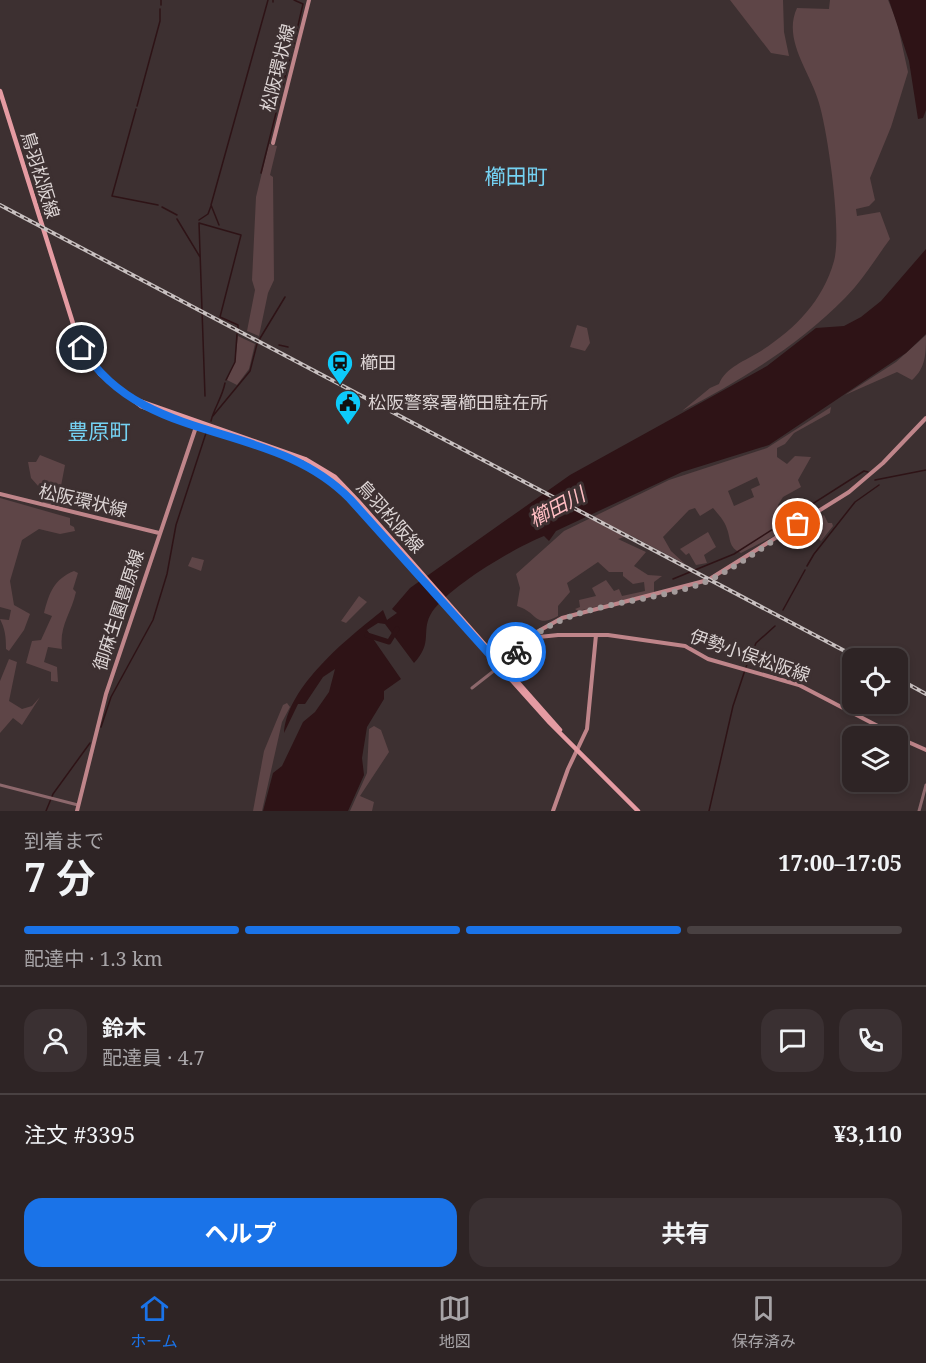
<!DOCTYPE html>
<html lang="ja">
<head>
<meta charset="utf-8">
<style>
	body { margin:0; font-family:"Noto Serif","Noto Sans JP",serif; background:#3a3032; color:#f1f3f6; height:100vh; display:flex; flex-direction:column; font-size:22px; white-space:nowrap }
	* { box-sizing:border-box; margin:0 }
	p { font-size:20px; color:#a7a4a7 }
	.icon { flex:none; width:33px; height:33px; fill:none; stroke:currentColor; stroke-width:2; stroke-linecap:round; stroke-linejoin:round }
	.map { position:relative; height:811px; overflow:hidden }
	.sheet { display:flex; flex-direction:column; background:#2e2425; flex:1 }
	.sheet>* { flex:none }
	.tools { position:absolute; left:842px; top:648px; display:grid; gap:12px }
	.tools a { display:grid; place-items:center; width:66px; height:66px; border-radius:12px; background:#2e2425; box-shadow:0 3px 9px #0003,0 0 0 2px #494142; font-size:30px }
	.pin { position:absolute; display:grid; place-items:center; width:51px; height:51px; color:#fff; margin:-26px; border:3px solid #fff; border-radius:50%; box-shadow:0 2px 6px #0007 }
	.courier { position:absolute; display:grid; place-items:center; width:60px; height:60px; margin:-30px; border:4px solid #1a73e8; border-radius:50%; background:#fff; color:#222; box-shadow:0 2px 8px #0007 }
	.overview em { font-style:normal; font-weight:700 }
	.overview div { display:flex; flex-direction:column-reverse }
	.overview { display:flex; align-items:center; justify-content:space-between; height:102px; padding:0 24px }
	h1 { font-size:39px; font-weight:700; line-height:45px }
	.bar { display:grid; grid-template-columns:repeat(4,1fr); gap:9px 6px; align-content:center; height:72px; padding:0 24px }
	.bar i { height:8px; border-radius:4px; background:#494142 }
	.bar .current { background:#1a73e8 }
	.bar p { grid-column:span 4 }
	.line { display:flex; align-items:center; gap:15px; padding:0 24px; border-top:2px solid #494142 }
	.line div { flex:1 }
	.round { display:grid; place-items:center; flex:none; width:63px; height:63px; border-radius:18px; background:#3a3032 }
	.action { display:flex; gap:12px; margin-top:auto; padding:12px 24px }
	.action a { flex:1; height:69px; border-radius:18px; background:#1a73e8; color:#fff; font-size:24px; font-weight:700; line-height:69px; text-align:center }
	.action a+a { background:#3a3032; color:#f1f3f6 }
	.tabs { display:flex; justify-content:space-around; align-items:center; height:84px; border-top:2px solid #494142; background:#2e2425; font-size:16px; color:#a7a4a7 }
	.tabs a { display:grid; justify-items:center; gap:3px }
	.tabs .current { color:#1a73e8 }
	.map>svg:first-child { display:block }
	.green { fill:#5e4547; fill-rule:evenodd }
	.water { fill:#2e1316 }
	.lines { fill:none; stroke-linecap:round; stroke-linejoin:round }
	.stream { stroke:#2e1316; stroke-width:1.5 }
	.river { stroke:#2e1316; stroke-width:5 }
	.tertiary { stroke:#8d686c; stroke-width:3 }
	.secondary { stroke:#bf858a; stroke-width:4 }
	.primary { stroke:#e59ba2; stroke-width:4.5 }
	.rail-casing { stroke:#c8c0c0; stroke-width:4 }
	.rail { stroke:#3d3031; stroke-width:1.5; stroke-dasharray:4.5; stroke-linecap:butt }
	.done { stroke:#a49b9b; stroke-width:6; stroke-dasharray:0 10.8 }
	.route { stroke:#1a73e8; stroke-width:8 }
	.labels { text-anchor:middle; stroke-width:6; stroke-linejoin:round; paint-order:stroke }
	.street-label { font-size:18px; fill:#dcd4d4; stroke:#3d3031 }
	.poi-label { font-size:18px; fill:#dcd4d4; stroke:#3d3031; text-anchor:start }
	.water-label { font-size:20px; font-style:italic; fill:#ffbec3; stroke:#3d3031 }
	.quarter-label { font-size:21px; fill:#75d2f3; stroke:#3d3031 }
</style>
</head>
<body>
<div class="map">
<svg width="926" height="811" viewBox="0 0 926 811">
	<rect width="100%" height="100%" fill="#3d3031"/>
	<path class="green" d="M 730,0 L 783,0 L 784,32 L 789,56 L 771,53 Z
		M 830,0 L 888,0 L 897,22 L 908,72 L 891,127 L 870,178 L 875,200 L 869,206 L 856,209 L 857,216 L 880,212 L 890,239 C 876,258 862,281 845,298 C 799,345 740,381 682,411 L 710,388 L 719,384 C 726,367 745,361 761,351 C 795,329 823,301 834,261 C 842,232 828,133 819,103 C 811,73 782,40 797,8 L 829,9 Z
		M 269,144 L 277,146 L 270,175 L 273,177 L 274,280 L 268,293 L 259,336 L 247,331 L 255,290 L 252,280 L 256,197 Z
		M 577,325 L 587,328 L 590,343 L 585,351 L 570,347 Z
		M 926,335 C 926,353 926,368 912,380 L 897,372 L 845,395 L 896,362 Z
		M 238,336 L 255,344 L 249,369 L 237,385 L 227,380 L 235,361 Z
		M 831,407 L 830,413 L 794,433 L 785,444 L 777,448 L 777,457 L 787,464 L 795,456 L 811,457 L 798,480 L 801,487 L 783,497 L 778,505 L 789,521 L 776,535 L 741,553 C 728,547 731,539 727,529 C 725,521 718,514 713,508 L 700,516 L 695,508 L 689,510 L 663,537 L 671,551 L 685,564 L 630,535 L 618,539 L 646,552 L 634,566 L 648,575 L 662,576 L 654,582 L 654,593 L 578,611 L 575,609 L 580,607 L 579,600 L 596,596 L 592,588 L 606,580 L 614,591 L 619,589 L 622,596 L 645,591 L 644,582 L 633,584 L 623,576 L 623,572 L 609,572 L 598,562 L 567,583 L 570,592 L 558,606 L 558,616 C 534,629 538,612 517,606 L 520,588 L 516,574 L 564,531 L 669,480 L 767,448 ZM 757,477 L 760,485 L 751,489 L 754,497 L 734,506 L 728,491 Z
		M 40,455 L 65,465 L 61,486 L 69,496 L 72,506 L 65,507 L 39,502 L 39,497 L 47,496 L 31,478 L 28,462 L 36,462 Z
		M 0,498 L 70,518 L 70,525 L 74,527 L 75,531 L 60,534 L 39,529 L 22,540 L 10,581 L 14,605 L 30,614 L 24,630 L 9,651 L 6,649 C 6,636 5,629 0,619 L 9,620 L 11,610 L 0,607 Z
		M 824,515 L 828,523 L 832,523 L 833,526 L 821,541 L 813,534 L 810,523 Z
		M 708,532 L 716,547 L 704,555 L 707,563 L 696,565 L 689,553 L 686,555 L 680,549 Z
		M 192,557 L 204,560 L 201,571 L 188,566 Z
		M 74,571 L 78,573 L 73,589 L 76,592 C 71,614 59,626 62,649 L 48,647 L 44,662 L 57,667 L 58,682 L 51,681 L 51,672 L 26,663 L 32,641 L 41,640 L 52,616 L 44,613 C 49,593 54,579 74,571 Z
		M 359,596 L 367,602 L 346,623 L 341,621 Z
		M 9,659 L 17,662 L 9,701 L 22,709 L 32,706 L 40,697 L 22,725 L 13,718 L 0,733 L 0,681 Z
		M 287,703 L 290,707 L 282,722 L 262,811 L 253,811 L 264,751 L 283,705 Z
		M 374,726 L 381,730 L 389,752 L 360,796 L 374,802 L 372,811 L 350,811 L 367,773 L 369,729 Z"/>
	<path class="water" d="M 889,0 L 926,0 L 926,110 L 923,118 L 918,119 L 909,61 Z
		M 926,249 L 926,334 L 906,353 L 769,445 L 682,472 L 556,531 L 549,541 L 544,536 C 514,548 450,586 432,612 C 420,631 434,642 414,663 L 385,624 L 378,623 L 367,630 L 401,679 L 384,691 L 384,699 L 367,727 L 362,758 L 364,775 L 348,811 L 263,811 L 273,773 L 282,766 L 303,722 L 315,712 L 329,692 L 335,669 L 323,677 L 305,704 L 298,704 L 284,733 C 287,686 348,638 383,610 L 387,620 L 397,613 L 392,609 L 410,588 L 570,475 L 767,366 L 816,328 L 844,326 L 861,317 L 881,301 Z"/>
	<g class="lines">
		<path class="stream" d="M 161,0 L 161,5
			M 273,2 L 273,0
			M 293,47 L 303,4 L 294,0
			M 137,106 L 160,21 L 160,9
			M 136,109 L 112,196 L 158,205
			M 261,173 L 291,53
			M 162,207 L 177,215
			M 177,219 L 200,257
			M 199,220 L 208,214 L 211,206
			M 219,225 L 211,205 L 268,0
			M 259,340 L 285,297
			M 279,345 L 288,347
			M 226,380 L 235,362 L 237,334
			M 205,396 L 199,223 L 241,235 L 220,317 L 238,325 L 238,329
			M 212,417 L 250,371 L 257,344
			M 211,421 C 214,408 222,398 225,383
			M 875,480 L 926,470
			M 807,566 L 814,554 L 855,502 L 879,485
			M 673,579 L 734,554 L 864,471 L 868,472
			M 783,610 L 805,570
			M 746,667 L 756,643 L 775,626
			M 101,727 L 111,697 L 153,620 L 167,574 L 176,525 L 206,433
			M 46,811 L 53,794 L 90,743
			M 709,811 L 733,706 L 745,670"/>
		<path class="river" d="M 367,635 L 389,642 L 397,629"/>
		<path class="tertiary" d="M 472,688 L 500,666
			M 0,785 L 78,805
			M 919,811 L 926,785"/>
		<path class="secondary" d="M 273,143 L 309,0
			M 0,494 L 159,533
			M 522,648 L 539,637 L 558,635 L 608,635 L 685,646 L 708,659 L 799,685 L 897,736
			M 504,663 L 535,633 L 562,618 L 708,580 L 849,492 L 883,463 L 926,418
			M 897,737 L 926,750
			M 77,811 L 106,694 L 197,424
			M 553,811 L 568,769 L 587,729 L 596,635"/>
		<path class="primary" d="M 0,91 L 76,333 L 100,374 L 141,406 L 294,459 L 331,479 L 550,723 L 638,811
			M 134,399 L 305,459 L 335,477 L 358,501 L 560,730"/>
		<g class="rail-casing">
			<path id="rail" d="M 0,205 L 858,658
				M 897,678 L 926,694"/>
		</g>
		<use href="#rail" class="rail"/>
	</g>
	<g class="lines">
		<path class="done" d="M 516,652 C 565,599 640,607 703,583 C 730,572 772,541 798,524"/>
		<path class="route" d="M 82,348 C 143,447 272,419 350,499 L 500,666 L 516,652"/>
	</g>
	<defs>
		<g id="station-pin" transform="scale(1.35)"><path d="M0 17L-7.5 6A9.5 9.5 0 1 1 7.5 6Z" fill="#0dcafa" stroke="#3d3031"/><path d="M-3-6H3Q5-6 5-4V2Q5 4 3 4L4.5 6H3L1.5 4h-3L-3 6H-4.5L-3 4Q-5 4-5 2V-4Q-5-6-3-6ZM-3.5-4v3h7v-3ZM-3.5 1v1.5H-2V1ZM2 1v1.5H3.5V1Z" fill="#111"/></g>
		<g id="civic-pin" transform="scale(1.35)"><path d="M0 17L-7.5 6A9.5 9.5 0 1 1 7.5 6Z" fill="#0dcafa" stroke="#3d3031"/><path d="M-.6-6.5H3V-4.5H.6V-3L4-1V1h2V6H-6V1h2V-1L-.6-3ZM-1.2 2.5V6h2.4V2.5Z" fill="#111"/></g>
	</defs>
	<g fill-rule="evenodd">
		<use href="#station-pin" x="340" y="363"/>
		<use href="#civic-pin" x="348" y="403"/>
	</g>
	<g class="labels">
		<g class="street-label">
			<text transform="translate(278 68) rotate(-76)" y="6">松阪環状線</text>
			<text transform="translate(40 175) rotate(73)" y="6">鳥羽松阪線</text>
			<text transform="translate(83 501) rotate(13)" y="6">松阪環状線</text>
			<text transform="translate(390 517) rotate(48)" y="6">鳥羽松阪線</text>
			<text transform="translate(119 610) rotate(-72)" y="6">御麻生園豊原線</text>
			<text transform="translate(750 656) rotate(19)" y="6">伊勢小俣松阪線</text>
		</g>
		<g class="poi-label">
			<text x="360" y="369">櫛田</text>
			<text x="368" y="409">松阪警察署櫛田駐在所</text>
		</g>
		<g class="water-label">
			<text transform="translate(557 507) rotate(-28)" y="7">櫛田川</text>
		</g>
		<g class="quarter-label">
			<text x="516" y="184">櫛田町</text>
			<text x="99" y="439">豊原町</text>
		</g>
	</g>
</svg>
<div class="tools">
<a><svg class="icon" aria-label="locate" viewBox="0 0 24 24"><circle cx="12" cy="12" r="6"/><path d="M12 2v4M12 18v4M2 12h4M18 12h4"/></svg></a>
<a><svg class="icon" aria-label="layers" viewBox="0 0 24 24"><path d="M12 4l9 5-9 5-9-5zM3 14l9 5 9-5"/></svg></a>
</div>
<div class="pin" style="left:798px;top:524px;background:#ea580c"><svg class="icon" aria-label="bag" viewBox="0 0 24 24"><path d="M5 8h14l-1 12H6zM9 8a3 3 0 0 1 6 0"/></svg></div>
<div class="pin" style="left:82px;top:348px;background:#1f2937"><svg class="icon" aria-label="home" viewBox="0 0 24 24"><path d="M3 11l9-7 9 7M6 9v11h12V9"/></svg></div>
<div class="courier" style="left:516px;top:652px"><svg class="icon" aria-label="bike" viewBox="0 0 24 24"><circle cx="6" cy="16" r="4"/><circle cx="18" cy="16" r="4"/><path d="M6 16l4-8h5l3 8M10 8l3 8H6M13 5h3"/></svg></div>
</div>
<section class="sheet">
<div class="overview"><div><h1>7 分</h1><p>到着まで</p></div><em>17:00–17:05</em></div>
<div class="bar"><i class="current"></i><i class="current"></i><i class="current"></i><i></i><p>配達中 · 1.3 km</p></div>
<div class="line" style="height:108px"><a class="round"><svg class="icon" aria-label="person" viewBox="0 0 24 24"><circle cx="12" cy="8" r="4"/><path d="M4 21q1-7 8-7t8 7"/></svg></a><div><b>鈴木</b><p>配達員 · 4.7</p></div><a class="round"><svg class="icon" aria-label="chat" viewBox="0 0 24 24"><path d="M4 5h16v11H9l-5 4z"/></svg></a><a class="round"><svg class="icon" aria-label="phone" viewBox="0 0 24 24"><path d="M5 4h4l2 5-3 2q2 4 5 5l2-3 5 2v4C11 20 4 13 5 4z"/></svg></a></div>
<div class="line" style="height:78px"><div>注文 #3395</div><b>¥3,110</b></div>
<div class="action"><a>ヘルプ</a><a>共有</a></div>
</section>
<nav class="tabs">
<a class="current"><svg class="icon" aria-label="home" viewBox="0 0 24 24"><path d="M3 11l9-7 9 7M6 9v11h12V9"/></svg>ホーム</a>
<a><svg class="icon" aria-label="map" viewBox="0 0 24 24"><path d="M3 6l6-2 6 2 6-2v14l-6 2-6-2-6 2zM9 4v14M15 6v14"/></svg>地図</a>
<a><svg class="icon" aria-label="saved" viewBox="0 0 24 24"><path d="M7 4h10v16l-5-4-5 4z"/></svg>保存済み</a>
</nav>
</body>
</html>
